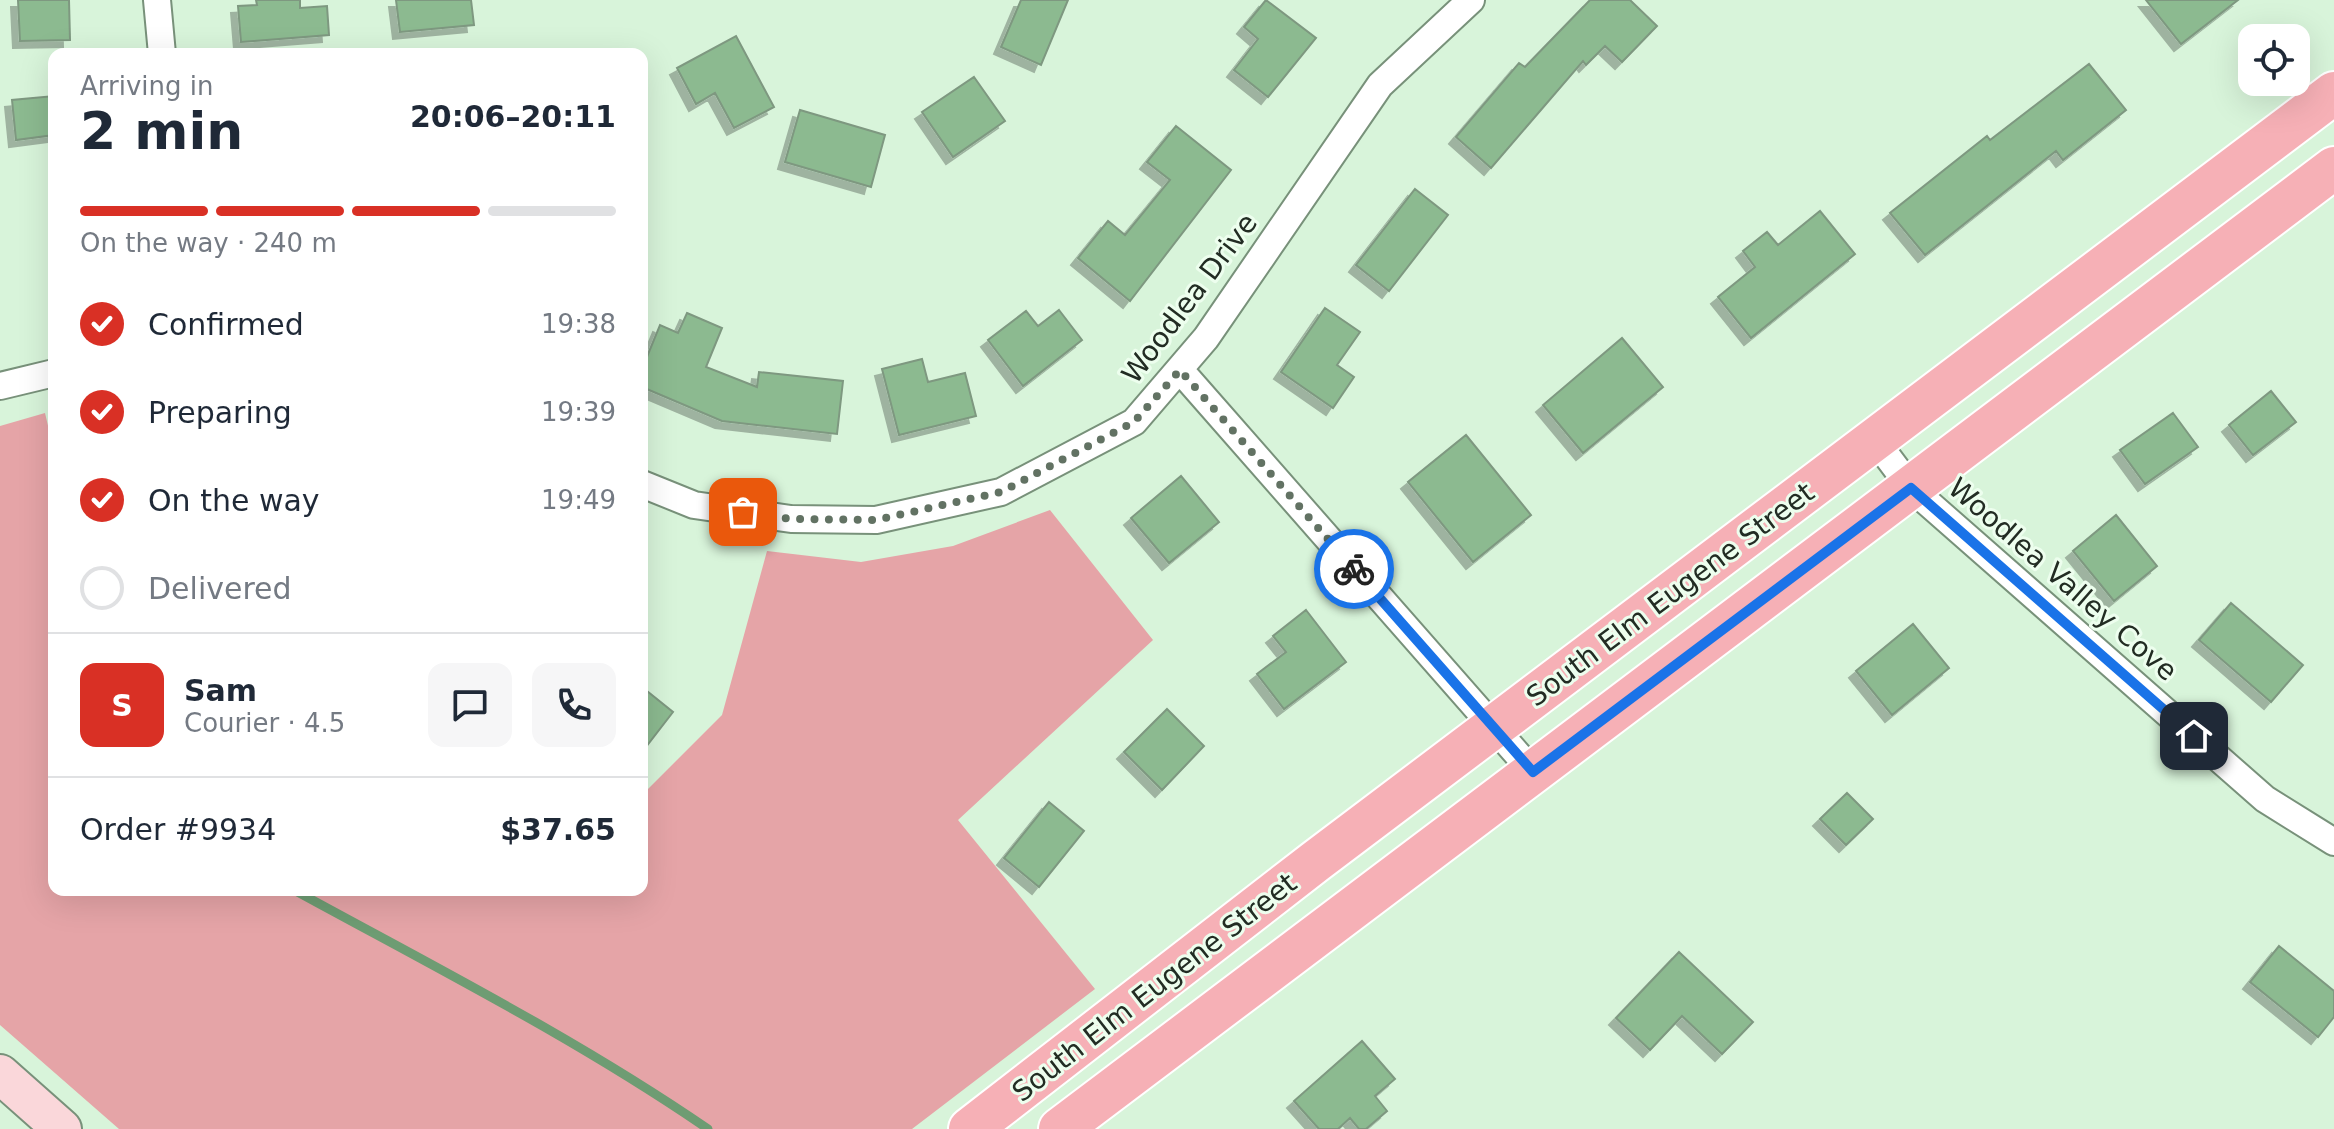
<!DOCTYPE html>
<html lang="en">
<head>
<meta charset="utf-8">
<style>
	body { margin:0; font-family:"DejaVu Sans",sans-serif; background:#f6f6f7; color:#1f2937; height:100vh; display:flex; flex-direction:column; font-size:30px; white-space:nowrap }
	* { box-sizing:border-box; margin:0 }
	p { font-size:26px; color:#747a83 }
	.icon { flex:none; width:44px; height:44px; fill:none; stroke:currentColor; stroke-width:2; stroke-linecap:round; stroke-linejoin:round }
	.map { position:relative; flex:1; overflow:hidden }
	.details { position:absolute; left:48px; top:48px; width:600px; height:848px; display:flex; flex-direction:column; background:#fff; border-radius:16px; box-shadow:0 8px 32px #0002 }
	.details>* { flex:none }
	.controls { position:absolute; left:2238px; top:24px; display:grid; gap:16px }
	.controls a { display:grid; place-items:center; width:72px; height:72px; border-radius:16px; background:#fff; box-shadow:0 8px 32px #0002; font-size:40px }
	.pin { position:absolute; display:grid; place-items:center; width:68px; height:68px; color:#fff; margin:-34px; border-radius:16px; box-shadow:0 4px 12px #0006 }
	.courier { position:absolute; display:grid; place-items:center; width:80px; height:80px; margin:-40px; border:6px solid #1a73e8; border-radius:50%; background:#fff; color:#222; box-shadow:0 2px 10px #0007 }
	.overview em { font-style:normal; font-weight:800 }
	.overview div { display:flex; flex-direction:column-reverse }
	.overview { display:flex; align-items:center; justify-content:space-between; height:136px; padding:0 32px }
	h1 { font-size:52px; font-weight:800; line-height:60px }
	.bar { display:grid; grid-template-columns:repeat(4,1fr); gap:12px 8px; align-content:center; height:96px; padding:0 32px }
	.bar i { height:10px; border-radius:6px; background:#e0e1e3 }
	.bar .active { background:#d93025 }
	.bar p { grid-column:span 4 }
	.line { display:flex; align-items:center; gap:20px; padding:0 32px; border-top:2px solid #e0e1e3 }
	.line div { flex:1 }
	.round { display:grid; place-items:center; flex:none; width:84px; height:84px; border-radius:16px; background:#f6f6f7 }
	ol { padding:0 32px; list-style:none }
	li { display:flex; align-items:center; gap:24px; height:88px }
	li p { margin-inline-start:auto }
	li .icon { padding:8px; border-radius:50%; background:#d93025; color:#fff; stroke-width:4 }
	li:last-child { color:#747a83 }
	li i { width:44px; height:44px; border:4px solid #e0e1e3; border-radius:50% }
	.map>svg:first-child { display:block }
	.forest { fill:#e5a4a7 }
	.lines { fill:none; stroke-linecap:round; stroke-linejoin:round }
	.stream { stroke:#6e9c73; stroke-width:9 }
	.building { fill:#8cba90; stroke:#7e9880; stroke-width:2; filter:url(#shadow) }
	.minor-casing { stroke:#78917a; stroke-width:30 }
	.secondary-casing { stroke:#78917a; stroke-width:42 }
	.primary-casing { stroke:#fff; stroke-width:46 }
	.minor { stroke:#fff; stroke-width:26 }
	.secondary { stroke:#fad7da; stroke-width:38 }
	.primary { stroke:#f6b0b6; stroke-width:42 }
	.done { stroke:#627263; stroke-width:8; stroke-dasharray:0 14.4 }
	.route { stroke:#1a73e8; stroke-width:10 }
	.labels { text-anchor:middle; stroke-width:6; stroke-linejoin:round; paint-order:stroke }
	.street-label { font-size:28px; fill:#222c23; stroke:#edfeee }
</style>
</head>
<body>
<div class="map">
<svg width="2334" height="1129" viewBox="0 0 2334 1129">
	<defs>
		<filter id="shadow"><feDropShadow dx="-7" dy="7" stdDeviation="0" flood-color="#0004"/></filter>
	</defs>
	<rect width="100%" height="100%" fill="#d8f4da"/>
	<path class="forest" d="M 45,413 L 54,451 L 54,890 L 642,890 L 642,795 L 722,715 L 767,551 L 861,562 L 953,546 L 1050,510 L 1153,640 L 958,820 L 1095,989 L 912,1129 L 119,1129 L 0,1025 L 0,426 Z"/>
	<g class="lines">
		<path class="stream" d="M 294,890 C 433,966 577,1039 708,1129"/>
	</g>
	<path class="building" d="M 18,0 L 69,0 L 70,40 L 20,41 Z
		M 256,0 L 300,0 L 300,8 L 327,6 L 329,35 L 241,42 L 238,6 L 257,5 Z
		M 396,0 L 471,0 L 474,25 L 400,32 Z
		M 1021,0 L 1068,0 L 1041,65 L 1001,47 Z
		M 1266,0 L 1316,38 L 1268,97 L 1234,70 L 1258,39 L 1244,27 Z
		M 1590,0 L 1630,0 L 1657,26 L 1622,62 L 1605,46 L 1586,65 L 1583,61 L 1491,168 L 1456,137 L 1519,63 L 1525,67 Z
		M 2146,0 L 2238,0 L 2181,44 Z
		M 736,36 L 774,107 L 734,128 L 715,93 L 696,104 L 677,68 Z
		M 2089,64 L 2126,110 L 2063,160 L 2056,151 L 1925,255 L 1890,213 L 1987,136 L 1990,140 Z
		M 974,77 L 1005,121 L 953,157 L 922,112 Z
		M 54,96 L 54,135 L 16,140 L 12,100 Z
		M 800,110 L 885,135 L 871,187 L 785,162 Z
		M 1176,126 L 1231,170 L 1130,301 L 1078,258 L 1108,221 L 1125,235 L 1170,180 L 1147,162 Z
		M 1415,189 L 1448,215 L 1389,291 L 1356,265 Z
		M 1820,211 L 1855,254 L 1751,338 L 1718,297 L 1755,267 L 1743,251 L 1767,232 L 1778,245 Z
		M 1325,308 L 1360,332 L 1337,365 L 1354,377 L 1333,408 L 1281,372 Z
		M 1059,310 L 1082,340 L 1023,386 L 988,340 L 1026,311 L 1038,326 Z
		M 687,313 L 722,328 L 706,367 L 757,387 L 759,372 L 843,381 L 837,434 L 722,421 L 642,387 L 642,369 L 660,325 L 678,333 Z
		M 1622,338 L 1663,387 L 1583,453 L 1543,405 Z
		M 922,359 L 928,382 L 965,373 L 976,416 L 899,435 L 882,369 Z
		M 2271,391 L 2296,422 L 2253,455 L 2229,425 Z
		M 2173,413 L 2198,447 L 2145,484 L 2120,450 Z
		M 1466,435 L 1531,515 L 1473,562 L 1408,482 Z
		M 1181,476 L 1219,522 L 1169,563 L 1131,518 Z
		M 2116,515 L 2157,566 L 2114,601 L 2073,551 Z
		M 2231,603 L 2303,665 L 2271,702 L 2199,640 Z
		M 1306,610 L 1346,662 L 1284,709 L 1257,674 L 1286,652 L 1273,636 Z
		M 1913,624 L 1949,668 L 1892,715 L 1856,671 Z
		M 642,687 L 673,712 L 642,752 Z
		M 1167,709 L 1204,746 L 1162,790 L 1124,752 Z
		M 1847,793 L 1873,819 L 1846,845 L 1820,819 Z
		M 1049,802 L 1084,831 L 1039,887 L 1004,858 Z
		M 2279,946 L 2334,991 L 2334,1017 L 2318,1037 L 2250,982 Z
		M 1679,952 L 1753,1022 L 1722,1054 L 1682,1016 L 1650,1050 L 1616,1018 Z
		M 1362,1041 L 1395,1079 L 1375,1096 L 1387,1111 L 1366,1129 L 1359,1129 L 1350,1118 L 1338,1129 L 1319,1129 L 1294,1101 Z"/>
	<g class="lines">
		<g class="minor-casing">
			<path id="minor" d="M 157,0 L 162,54
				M 1180,370 L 1533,772
				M 0,386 L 54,373
				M 1875,440 L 1911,488 L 2265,799 L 2334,842
				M 642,484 L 694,505 L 791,519 L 876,520 L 1001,492 L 1134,422 L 1206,338 L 1380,85 L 1471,0"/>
		</g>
		<g class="secondary-casing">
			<path id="secondary" d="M 0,1074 L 62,1129"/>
		</g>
		<g class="primary-casing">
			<path id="primary" d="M 970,1129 L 1316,861 L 2334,93
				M 1060,1129 L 2334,168"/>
		</g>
		<use href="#minor" class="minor"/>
		<use href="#secondary" class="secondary"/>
		<use href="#primary" class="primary"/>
	</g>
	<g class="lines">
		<path class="done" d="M 743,512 L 791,519 L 876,520 L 1001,492 L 1134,422 L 1180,370 L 1354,569"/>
		<path class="route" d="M 1354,569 L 1533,772 L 1911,488 L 2194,736"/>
	</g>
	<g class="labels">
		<g class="street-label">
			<text transform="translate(1189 298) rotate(-53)" y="10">Woodlea Drive</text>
			<text transform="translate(2063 579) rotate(41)" y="10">Woodlea Valley Cove</text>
			<text transform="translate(1670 594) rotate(-37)" y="10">South Elm Eugene Street</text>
			<text transform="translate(1154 987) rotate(-38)" y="10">South Elm Eugene Street</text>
		</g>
	</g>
</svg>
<div class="controls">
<a><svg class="icon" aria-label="locate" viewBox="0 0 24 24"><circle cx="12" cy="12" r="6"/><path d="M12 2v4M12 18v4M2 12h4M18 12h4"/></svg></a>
</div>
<div class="pin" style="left:743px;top:512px;background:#ea580c"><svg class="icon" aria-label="bag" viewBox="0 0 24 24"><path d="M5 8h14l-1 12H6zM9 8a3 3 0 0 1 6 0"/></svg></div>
<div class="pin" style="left:2194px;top:736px;background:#1f2937"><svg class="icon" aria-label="home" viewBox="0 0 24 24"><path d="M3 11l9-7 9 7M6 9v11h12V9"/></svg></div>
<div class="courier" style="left:1354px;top:569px"><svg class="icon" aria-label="bike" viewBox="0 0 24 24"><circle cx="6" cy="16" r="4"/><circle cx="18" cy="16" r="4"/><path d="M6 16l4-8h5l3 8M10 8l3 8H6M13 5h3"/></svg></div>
<section class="details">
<div class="overview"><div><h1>2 min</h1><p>Arriving in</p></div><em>20:06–20:11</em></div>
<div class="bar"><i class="active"></i><i class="active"></i><i class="active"></i><i></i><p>On the way · 240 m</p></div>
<ol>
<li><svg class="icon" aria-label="check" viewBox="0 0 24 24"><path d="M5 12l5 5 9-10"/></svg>Confirmed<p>19:38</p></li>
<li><svg class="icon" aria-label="check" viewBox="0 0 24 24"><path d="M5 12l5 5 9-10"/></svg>Preparing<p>19:39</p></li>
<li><svg class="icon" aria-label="check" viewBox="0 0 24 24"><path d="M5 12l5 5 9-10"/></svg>On the way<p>19:49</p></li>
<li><i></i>Delivered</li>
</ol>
<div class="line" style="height:144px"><b class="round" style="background:#d93025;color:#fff">S</b><div><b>Sam</b><p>Courier · 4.5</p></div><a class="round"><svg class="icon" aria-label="chat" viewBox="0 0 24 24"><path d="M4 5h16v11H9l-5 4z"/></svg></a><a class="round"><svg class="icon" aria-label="phone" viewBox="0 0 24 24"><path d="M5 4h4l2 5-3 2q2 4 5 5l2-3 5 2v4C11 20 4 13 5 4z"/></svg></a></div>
<div class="line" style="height:104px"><div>Order #9934</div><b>$37.65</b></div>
</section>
</div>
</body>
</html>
